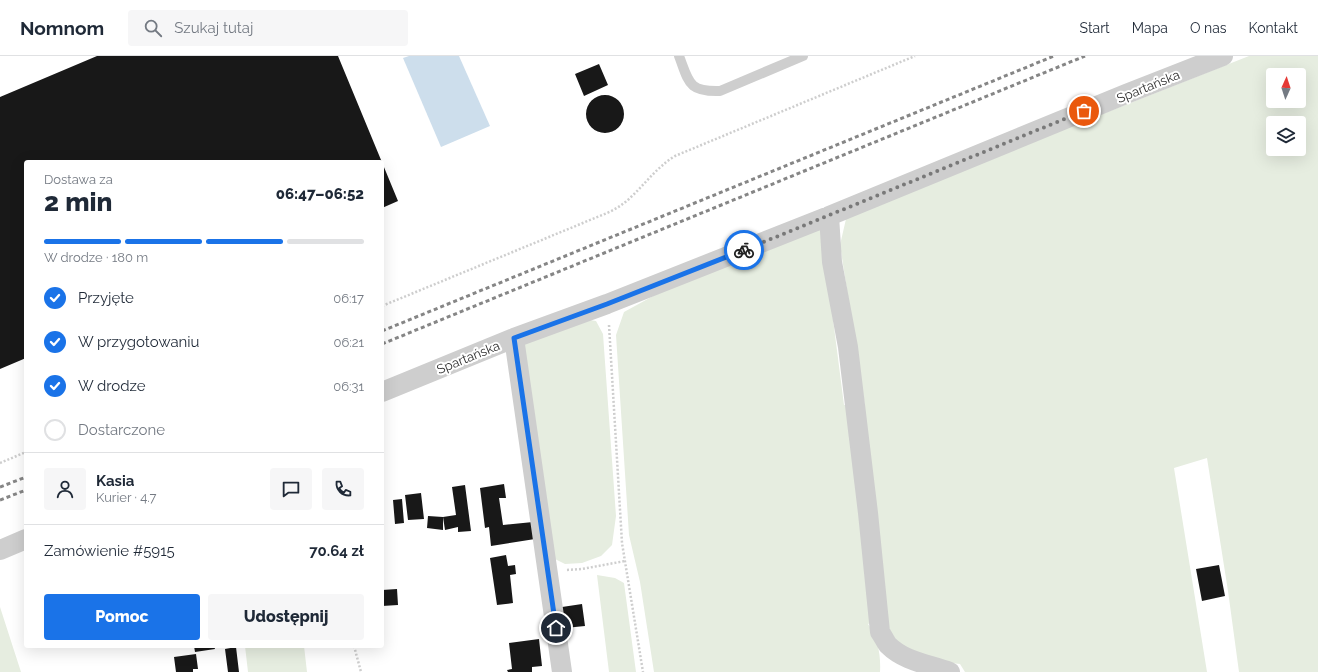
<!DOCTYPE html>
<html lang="pl">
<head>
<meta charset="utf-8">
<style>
	body { margin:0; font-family:Raleway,sans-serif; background:#f6f6f7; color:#1f2937; height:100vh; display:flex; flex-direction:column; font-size:15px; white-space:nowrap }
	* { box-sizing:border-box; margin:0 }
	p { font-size:13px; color:#747a83 }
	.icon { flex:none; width:22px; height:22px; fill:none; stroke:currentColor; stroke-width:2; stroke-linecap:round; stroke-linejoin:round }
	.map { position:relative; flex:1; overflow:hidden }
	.sheet { position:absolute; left:24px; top:104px; width:360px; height:488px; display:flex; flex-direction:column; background:#fff; border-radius:4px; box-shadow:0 4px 16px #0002 }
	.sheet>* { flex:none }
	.needle { width:26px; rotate:3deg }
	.controls { position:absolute; left:1266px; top:12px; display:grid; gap:8px }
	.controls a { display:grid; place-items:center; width:40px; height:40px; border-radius:4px; background:#fff; box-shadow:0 4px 16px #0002; font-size:20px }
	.pin { position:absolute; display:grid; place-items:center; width:34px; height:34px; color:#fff; margin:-17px; border:2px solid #fff; border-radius:50%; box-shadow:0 1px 4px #0007 }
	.courier { position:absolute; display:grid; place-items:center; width:40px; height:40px; margin:-20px; border:3px solid #1a73e8; border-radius:50%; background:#fff; color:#222; box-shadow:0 1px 5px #0007 }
	.summary em { font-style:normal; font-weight:800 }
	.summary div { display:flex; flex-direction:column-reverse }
	.summary { display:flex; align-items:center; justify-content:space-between; height:68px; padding:0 20px }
	h1 { font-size:26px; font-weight:800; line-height:30px }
	.bar { display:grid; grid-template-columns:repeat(4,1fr); gap:6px 4px; align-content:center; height:48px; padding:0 20px }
	.bar i { height:5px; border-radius:3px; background:#e0e1e3 }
	.bar .current { background:#1a73e8 }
	.bar p { grid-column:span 4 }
	.line { display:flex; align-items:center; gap:10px; padding:0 20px; border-top:1px solid #e0e1e3 }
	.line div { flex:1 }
	.round { display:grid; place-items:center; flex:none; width:42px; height:42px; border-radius:4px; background:#f6f6f7 }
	ol { padding:0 20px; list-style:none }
	li { display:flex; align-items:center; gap:12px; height:44px }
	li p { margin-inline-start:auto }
	li .icon { padding:4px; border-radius:50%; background:#1a73e8; color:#fff; stroke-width:4 }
	li:last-child { color:#747a83 }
	li i { width:22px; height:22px; border:2px solid #e0e1e3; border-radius:50% }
	.action { display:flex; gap:8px; margin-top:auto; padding:8px 20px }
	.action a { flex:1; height:46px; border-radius:4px; background:#1a73e8; color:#fff; font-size:16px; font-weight:800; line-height:46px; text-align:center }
	.action a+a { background:#f6f6f7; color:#1f2937 }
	header { display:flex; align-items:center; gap:24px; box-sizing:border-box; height:56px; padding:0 20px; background:#fff; border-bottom:1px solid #e0e1e3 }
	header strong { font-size:19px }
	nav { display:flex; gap:22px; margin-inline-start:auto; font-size:14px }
	.search { width:280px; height:36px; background:#f6f6f7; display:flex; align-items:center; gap:10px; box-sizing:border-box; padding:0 14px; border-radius:4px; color:#747a83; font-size:15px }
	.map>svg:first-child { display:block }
	.green { fill:#e6ede0; fill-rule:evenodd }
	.water { fill:#cddeec }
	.building { fill:#181818 }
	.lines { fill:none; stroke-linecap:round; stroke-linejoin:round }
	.path { stroke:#cecece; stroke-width:2.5; stroke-dasharray:2 2; stroke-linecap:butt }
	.service { stroke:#cecece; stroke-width:10 }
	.minor { stroke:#cecece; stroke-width:20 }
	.rail { stroke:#868686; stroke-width:3; stroke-dasharray:4 3; stroke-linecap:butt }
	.done { stroke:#797979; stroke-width:4; stroke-dasharray:0 7.2 }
	.route { stroke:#1a73e8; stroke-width:5 }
	.labels { text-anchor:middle; stroke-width:4; stroke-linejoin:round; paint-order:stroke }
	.street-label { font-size:13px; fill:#313131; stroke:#fff }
</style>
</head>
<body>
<header>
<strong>Nomnom</strong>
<div class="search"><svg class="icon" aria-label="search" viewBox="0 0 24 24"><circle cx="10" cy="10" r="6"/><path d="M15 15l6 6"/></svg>Szukaj tutaj</div>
<nav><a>Start</a><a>Mapa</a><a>O nas</a><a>Kontakt</a></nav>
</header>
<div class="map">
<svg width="1318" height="616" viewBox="0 0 1318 616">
	<rect width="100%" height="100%" fill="#fff"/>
	<path class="green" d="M 1249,0 L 1318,0 L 1318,616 L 1239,616 L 1228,535 L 1207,402 L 1174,412 L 1207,616 L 965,616 L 960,608 L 933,605 L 905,596 L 892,578 L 884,561 L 868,568 C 878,581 881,600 880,616 L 654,616 L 640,526 L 629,479 L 616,279 L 624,256 L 655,239 L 821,170 L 844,349 L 865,350 L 840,189 L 846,163 L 863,153 ZM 1273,19 L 1299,19 L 1299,45 L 1273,45 ZM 1273,67 L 1299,67 L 1299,93 L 1273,93 Z
		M 583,263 L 596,265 L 603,278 L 616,460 L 612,489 L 601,500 L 582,507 L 565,508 L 551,501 L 524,286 Z
		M 597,519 L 615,522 L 624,527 L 636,616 L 609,616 Z
		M 0,551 L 21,616 L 0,616 Z
		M 245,590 L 304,590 L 307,616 L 248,616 Z"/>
	<path class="water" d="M 409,0 L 459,0 L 490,70 L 441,91 L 403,2 Z"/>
	<path class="building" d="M 97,0 L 338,0 L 398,145 L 382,152 L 382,106 L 26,106 L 26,302 L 0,313 L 0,41 Z
		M 599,8 L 608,29 L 584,40 L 575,18 Z
		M586 58a19 19 0 1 1 38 0a19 19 0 1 1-38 0Z
		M 504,428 L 506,442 L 499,442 L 503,469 L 533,466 L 535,483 L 491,490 L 489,471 L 485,472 L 480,432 Z
		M 465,429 L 471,475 L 458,476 L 458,471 L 445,474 L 443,461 L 443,474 L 427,472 L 428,460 L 443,461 L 456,459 L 452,431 Z
		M 421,437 L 424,463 L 408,464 L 405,439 Z
		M 402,443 L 404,467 L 395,468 L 393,444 Z
		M 506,499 L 508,510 L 515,509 L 516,518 L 510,519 L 513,547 L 497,549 L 490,502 Z
		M 1219,509 L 1225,540 L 1202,545 L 1196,513 Z
		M 397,533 L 398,549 L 382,550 L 382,534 Z
		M 582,548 L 585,570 L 565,572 L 562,551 Z
		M 539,583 L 542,610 L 532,611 L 532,616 L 508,616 L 507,614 L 512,613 L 509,587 Z
		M 194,590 L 214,590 L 215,593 L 195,596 Z
		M 236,591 L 239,616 L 228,616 L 225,593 Z
		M 196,598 L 198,613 L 193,613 L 193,616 L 176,616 L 174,601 Z"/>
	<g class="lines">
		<path class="path" d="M 382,250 L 607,157 C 616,153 624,148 631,141 C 646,127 657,111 675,100 L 915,0
			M 609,269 L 622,487 L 643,616
			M 0,407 L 26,396
			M 567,514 L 582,513 L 625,505
			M 354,590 L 361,616"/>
		<path class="service" d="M 679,0 C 689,26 688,36 720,35 L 803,0"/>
		<path class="minor" d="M 829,160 L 832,206 L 848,291 L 868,457 L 880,576 C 883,580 885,585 888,589 C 905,606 929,608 950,616
			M 514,282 L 562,616
			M 382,336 L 514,282 L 607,248 L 829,160 L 1126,38 L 1223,0
			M 0,494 L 26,483"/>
		<path class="rail" d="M 382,275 L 1054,0
			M 382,288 L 1085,0
			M 0,431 L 26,421
			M 0,444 L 26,434"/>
	</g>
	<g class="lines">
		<path class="done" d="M 744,194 L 1084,55"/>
		<path class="route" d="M 556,572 L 514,282 L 607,248 L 744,194"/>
	</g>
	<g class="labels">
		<g class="street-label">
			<text transform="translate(1148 30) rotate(-22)" y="5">Spartańska</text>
			<text transform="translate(468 301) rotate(-22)" y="5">Spartańska</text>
		</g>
	</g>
</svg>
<div class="controls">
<a><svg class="needle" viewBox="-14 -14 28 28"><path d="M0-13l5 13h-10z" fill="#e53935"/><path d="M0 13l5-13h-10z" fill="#747a83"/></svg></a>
<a><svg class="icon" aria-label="layers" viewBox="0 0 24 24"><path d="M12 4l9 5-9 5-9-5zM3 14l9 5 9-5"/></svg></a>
</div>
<div class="pin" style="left:1084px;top:55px;background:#ea580c"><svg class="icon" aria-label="bag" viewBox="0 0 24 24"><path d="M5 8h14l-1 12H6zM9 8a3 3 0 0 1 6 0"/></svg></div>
<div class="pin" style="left:556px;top:572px;background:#1f2937"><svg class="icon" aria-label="home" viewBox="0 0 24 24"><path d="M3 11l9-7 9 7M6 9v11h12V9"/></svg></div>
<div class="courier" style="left:744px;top:194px"><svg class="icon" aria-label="bike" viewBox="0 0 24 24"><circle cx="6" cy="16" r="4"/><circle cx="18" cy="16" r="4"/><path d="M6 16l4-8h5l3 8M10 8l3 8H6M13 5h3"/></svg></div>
<section class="sheet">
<div class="summary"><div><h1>2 min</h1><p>Dostawa za</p></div><em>06:47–06:52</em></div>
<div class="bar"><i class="current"></i><i class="current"></i><i class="current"></i><i></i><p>W drodze · 180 m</p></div>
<ol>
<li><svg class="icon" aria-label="check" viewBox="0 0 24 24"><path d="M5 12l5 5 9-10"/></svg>Przyjęte<p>06:17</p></li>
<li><svg class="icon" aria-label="check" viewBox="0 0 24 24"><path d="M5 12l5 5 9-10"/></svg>W przygotowaniu<p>06:21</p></li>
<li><svg class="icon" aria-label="check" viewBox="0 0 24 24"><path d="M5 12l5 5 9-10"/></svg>W drodze<p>06:31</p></li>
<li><i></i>Dostarczone</li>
</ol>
<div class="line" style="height:72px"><a class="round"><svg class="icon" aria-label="person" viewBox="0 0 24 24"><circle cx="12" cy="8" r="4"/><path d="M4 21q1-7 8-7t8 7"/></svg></a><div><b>Kasia</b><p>Kurier · 4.7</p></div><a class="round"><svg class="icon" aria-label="chat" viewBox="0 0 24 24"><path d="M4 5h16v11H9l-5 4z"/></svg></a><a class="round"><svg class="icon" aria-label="phone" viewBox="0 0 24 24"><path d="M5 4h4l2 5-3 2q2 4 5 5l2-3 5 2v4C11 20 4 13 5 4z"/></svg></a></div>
<div class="line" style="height:52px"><div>Zamówienie #5915</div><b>70.64 zł</b></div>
<div class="action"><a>Pomoc</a><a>Udostępnij</a></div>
</section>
</div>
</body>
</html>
